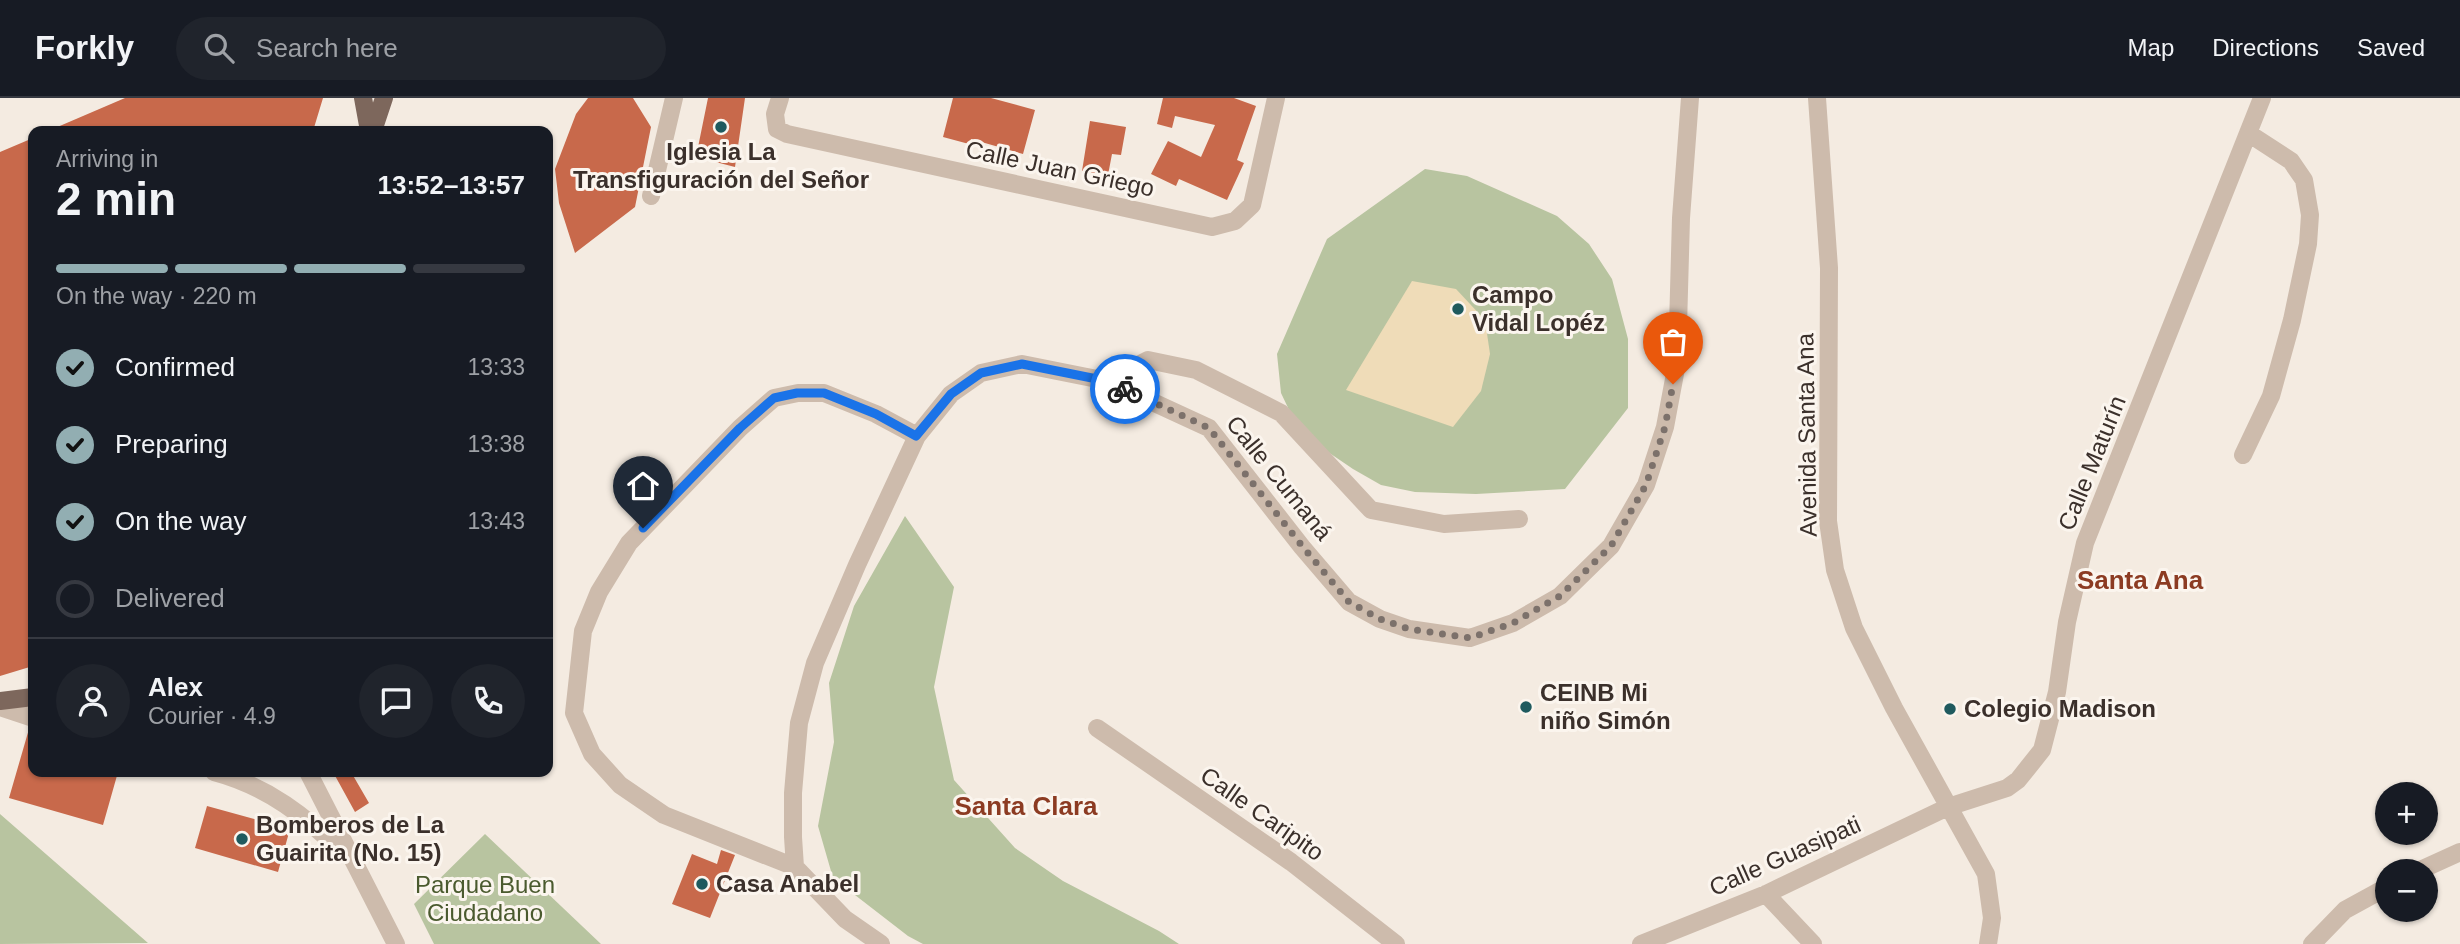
<!DOCTYPE html>
<html lang="en">
<head>
<meta charset="utf-8">
<style>
	body { margin:0; font-family:Helvetica,sans-serif; background:#20242c; color:#f1f3f6; height:100vh; display:flex; flex-direction:column; font-size:26px; white-space:nowrap }
	* { box-sizing:border-box; margin:0 }
	p { font-size:23px; color:#9ea1a6 }
	.icon { flex:none; width:38px; height:38px; fill:none; stroke:currentColor; stroke-width:2; stroke-linecap:round; stroke-linejoin:round }
	.map { position:relative; flex:1; overflow:hidden }
	.panel { position:absolute; left:28px; top:28px; width:525px; height:651px; display:flex; flex-direction:column; background:#171b24; border-radius:14px; box-shadow:0 2px 5px #0004 }
	.panel>* { flex:none }
	.tools { position:absolute; left:2375px; top:684px; display:grid; gap:14px }
	.tools a { display:grid; place-items:center; width:63px; height:63px; border-radius:50%; background:#171b24; box-shadow:0 2px 5px #0004; font-size:35px }
	.pin { position:absolute; display:grid; place-items:center; width:60px; height:60px; color:#fff; margin:-72px -30px; border-radius:50% 50% 50% 0; rotate:-45deg; box-shadow:0 0 7px #0007 }
	.pin .icon { rotate:45deg }
	.courier { position:absolute; display:grid; place-items:center; width:70px; height:70px; margin:-35px; border:5px solid #1a73e8; border-radius:50%; background:#fff; color:#222; box-shadow:0 2px 9px #0007 }
	.summary em { font-style:normal; font-weight:800 }
	.summary div { display:flex; flex-direction:column-reverse }
	.summary { display:flex; align-items:center; justify-content:space-between; height:119px; padding:0 28px }
	h1 { font-size:46px; font-weight:800; line-height:52px }
	.bar { display:grid; grid-template-columns:repeat(4,1fr); gap:10px 7px; align-content:center; height:84px; padding:0 28px }
	.bar i { height:9px; border-radius:5px; background:#363941 }
	.bar .current { background:#92aeb2 }
	.bar p { grid-column:span 4 }
	.line { display:flex; align-items:center; gap:18px; padding:0 28px; border-top:2px solid #363941 }
	.line div { flex:1 }
	.round { display:grid; place-items:center; flex:none; width:74px; height:74px; border-radius:37px; background:#20242c }
	ol { padding:0 28px; list-style:none }
	li { display:flex; align-items:center; gap:21px; height:77px }
	li p { margin-inline-start:auto }
	li .icon { padding:7px; border-radius:50%; background:#92aeb2; color:#111; stroke-width:4 }
	li:last-child { color:#9ea1a6 }
	li i { width:38px; height:38px; border:4px solid #363941; border-radius:50% }
	header { display:flex; align-items:center; gap:42px; box-sizing:border-box; height:98px; padding:0 35px; background:#171b24; border-bottom:2px solid #363941 }
	header strong { font-size:33px }
	nav { display:flex; gap:38px; margin-inline-start:auto; font-size:24px }
	.search { width:490px; height:63px; background:#20242c; display:flex; align-items:center; gap:18px; box-sizing:border-box; padding:0 24px; border-radius:38px; color:#9ea1a6; font-size:26px }
	.map>svg:first-child { display:block }
	.green { fill:#b8c4a0 }
	.sand { fill:#efdcb8 }
	.building { fill:#c8694b }
	.lines { fill:none; stroke-linecap:round; stroke-linejoin:round }
	.minor { stroke:#cdbbac; stroke-width:18 }
	.major { stroke:#7d675c; stroke-width:18 }
	.done { stroke:#7c716b; stroke-width:7; stroke-dasharray:0 12.6 }
	.route { stroke:#1a73e8; stroke-width:9 }
	.poi-dot { fill:#1f5a5e; stroke:#fbf5ee; stroke-width:2.5 }
	.labels { text-anchor:middle; stroke-width:6; stroke-linejoin:round; paint-order:stroke }
	.poi-label { font-size:24px; font-weight:bold; fill:#3b302b; stroke:#fbf5ee; text-anchor:start }
	.street-label { font-size:24px; fill:#3b302b; stroke:#fbf5ee }
	.park-label { font-size:24px; fill:#4a5a2e; stroke:#fbf5ee }
	.neighbourhood-label { font-size:26px; font-weight:bold; fill:#8c3b22; stroke:#fbf5ee }
</style>
</head>
<body>
<header>
<strong>Forkly</strong>
<div class="search"><svg class="icon" aria-label="search" viewBox="0 0 24 24"><circle cx="10" cy="10" r="6"/><path d="M15 15l6 6"/></svg>Search here</div>
<nav><a>Map</a><a>Directions</a><a>Saved</a></nav>
</header>
<div class="map">
<svg width="2460" height="846" viewBox="0 0 2460 846">
	<rect width="100%" height="100%" fill="#f4ebe1"/>
	<path class="green" d="M 1425,71 L 1467,78 L 1557,118 L 1589,146 L 1612,181 L 1628,241 L 1628,310 L 1565,391 L 1476,396 L 1415,394 L 1381,387 L 1353,371 L 1300,335 L 1281,295 L 1277,256 L 1327,141 Z
		M 905,418 L 954,489 L 934,589 L 954,682 L 1015,750 L 1063,783 L 1159,833 L 1179,846 L 923,846 L 908,838 L 833,780 L 818,728 L 834,644 L 829,585 L 854,508 Z
		M 0,716 L 148,845 L 0,846 Z
		M 485,736 L 601,846 L 434,846 L 414,806 Z"/>
	<path class="sand" d="M 1412,183 L 1456,191 L 1485,222 L 1490,256 L 1481,293 L 1453,329 L 1346,292 Z"/>
	<path class="building" d="M 125,0 L 323,0 L 313,33 L 48,33 Z
		M 588,0 L 633,0 L 651,29 L 635,109 L 575,155 L 559,105 L 555,71 L 576,16 Z
		M 708,0 L 745,0 L 735,69 L 696,59 Z
		M 953,0 L 991,0 L 1035,12 L 1023,56 L 971,41 L 969,46 L 943,39 Z
		M 1163,0 L 1234,0 L 1256,8 L 1237,62 L 1244,65 L 1227,102 L 1179,81 L 1176,88 L 1151,76 L 1168,43 L 1201,59 L 1215,27 L 1175,18 L 1172,30 L 1157,26 Z
		M 1090,23 L 1126,29 L 1121,57 L 1112,56 L 1108,77 L 1082,73 Z
		M 33,40 L 33,568 L 0,578 L 0,54 Z
		M 29,631 L 33,631 L 33,674 L 118,674 L 103,727 L 9,700 Z
		M 333,674 L 351,674 L 369,705 L 355,714 Z
		M 207,708 L 290,731 L 278,774 L 195,750 Z
		M 721,752 L 735,757 L 710,820 L 672,806 L 692,756 L 717,766 Z"/>
	<g class="lines">
		<path class="minor" d="M 780,0 L 775,16 L 777,31 L 787,36 L 1212,129 L 1235,123 L 1252,107 L 1276,0
			M 1817,0 L 1829,170 L 1828,423 L 1835,472 L 1854,530 L 1894,610 L 1986,776 L 1992,820 L 1988,846
			M 651,98 L 674,0
			M 1107,283 L 1148,262 L 1196,272 L 1281,315 L 1371,412 L 1444,426 L 1519,421
			M 2243,357 L 2271,298 L 2292,222 L 2308,146 L 2310,117 L 2304,82 L 2291,63 L 2248,35
			M 0,609 L 33,620
			M 1097,630 L 1291,764 L 1396,846
			M 214,674 C 267,688 307,719 345,757
			M 308,674 L 396,846
			M 795,769 L 664,717 L 620,687 L 592,656 L 574,615 L 583,533 L 599,494 L 629,445 L 740,330 L 774,300 L 798,295 L 824,295 L 876,316 L 917,338
			M 2416,774 L 2460,754
			M 1766,796 L 1813,846
			M 881,846 L 845,821 L 795,769 L 793,739 L 793,695 L 799,625 L 815,565 L 857,467 L 917,338 L 951,296 L 981,275 L 1022,266 L 1107,283 L 1209,330 L 1302,449 L 1349,504 L 1380,521 L 1409,531 L 1470,540 L 1513,525 L 1560,498 L 1611,448 L 1646,387 L 1665,329 L 1677,265 L 1681,120 L 1690,0
			M 1641,846 L 1766,796 L 1948,709 L 2007,690 L 2018,682 L 2042,652 L 2057,594 L 2067,524 L 2085,445 L 2262,0
			M 2312,846 L 2345,812 L 2387,789"/>
		<path class="major" d="M 363,0 L 369,33
			M 373,33 L 384,0
			M 0,603 L 33,599"/>
	</g>
	<g class="lines">
		<path class="done" d="M 1125,291 L 1209,330 L 1303,449 L 1349,504 L 1380,521 L 1409,531 L 1470,540 L 1513,525 L 1560,498 L 1611,448 L 1646,387 L 1665,329 L 1673,286"/>
		<path class="route" d="M 643,430 L 740,330 L 774,300 L 797,295 L 824,295 L 876,316 L 916,338 L 951,296 L 981,275 L 1022,266 L 1107,283 L 1125,291"/>
	</g>
	<g class="poi-dot">
		<circle cx="721" cy="29" r="7"/>
		<circle cx="1458" cy="211" r="7"/>
		<circle cx="1526" cy="609" r="7"/>
		<circle cx="1950" cy="611" r="7"/>
		<circle cx="242" cy="741" r="7"/>
		<circle cx="702" cy="786" r="7"/>
	</g>
	<g class="labels">
		<g class="poi-label">
			<text x="721" y="62" text-anchor="middle">Iglesia La<tspan x="721" dy="28">Transfiguración del Señor</tspan></text>
			<text x="1472" y="205">Campo<tspan x="1472" dy="28">Vidal Lopéz</tspan></text>
			<text x="1540" y="603">CEINB Mi<tspan x="1540" dy="28">niño Simón</tspan></text>
			<text x="1964" y="619">Colegio Madison</text>
			<text x="256" y="735">Bomberos de La<tspan x="256" dy="28">Guairita (No. 15)</tspan></text>
			<text x="716" y="794">Casa Anabel</text>
		</g>
		<g class="street-label">
			<text transform="translate(1060 71) rotate(12)" y="8">Calle Juan Griego</text>
			<text transform="translate(1807 337) rotate(-91)" y="8">Avenida Santa Ana</text>
			<text transform="translate(2092 365) rotate(-68)" y="8">Calle Maturín</text>
			<text transform="translate(1279 380) rotate(51)" y="8">Calle Cumaná</text>
			<text transform="translate(1262 716) rotate(35)" y="8">Calle Caripito</text>
			<text transform="translate(1785 758) rotate(-24)" y="8">Calle Guasipati</text>
		</g>
		<g class="park-label">
			<text x="485" y="795">Parque Buen<tspan x="485" dy="28">Ciudadano</tspan></text>
		</g>
		<g class="neighbourhood-label">
			<text x="2140" y="491">Santa Ana</text>
			<text x="1026" y="717">Santa Clara</text>
		</g>
	</g>
</svg>
<div class="tools">
<a>+</a>
<a>−</a>
</div>
<div class="pin" style="left:1673px;top:286px;background:#ea580c"><svg class="icon" aria-label="bag" viewBox="0 0 24 24"><path d="M5 8h14l-1 12H6zM9 8a3 3 0 0 1 6 0"/></svg></div>
<div class="pin" style="left:643px;top:430px;background:#1f2937"><svg class="icon" aria-label="home" viewBox="0 0 24 24"><path d="M3 11l9-7 9 7M6 9v11h12V9"/></svg></div>
<div class="courier" style="left:1125px;top:291px"><svg class="icon" aria-label="bike" viewBox="0 0 24 24"><circle cx="6" cy="16" r="4"/><circle cx="18" cy="16" r="4"/><path d="M6 16l4-8h5l3 8M10 8l3 8H6M13 5h3"/></svg></div>
<section class="panel">
<div class="summary"><div><h1>2 min</h1><p>Arriving in</p></div><em>13:52–13:57</em></div>
<div class="bar"><i class="current"></i><i class="current"></i><i class="current"></i><i></i><p>On the way · 220 m</p></div>
<ol>
<li><svg class="icon" aria-label="check" viewBox="0 0 24 24"><path d="M5 12l5 5 9-10"/></svg>Confirmed<p>13:33</p></li>
<li><svg class="icon" aria-label="check" viewBox="0 0 24 24"><path d="M5 12l5 5 9-10"/></svg>Preparing<p>13:38</p></li>
<li><svg class="icon" aria-label="check" viewBox="0 0 24 24"><path d="M5 12l5 5 9-10"/></svg>On the way<p>13:43</p></li>
<li><i></i>Delivered</li>
</ol>
<div class="line" style="height:126px"><a class="round"><svg class="icon" aria-label="person" viewBox="0 0 24 24"><circle cx="12" cy="8" r="4"/><path d="M4 21q1-7 8-7t8 7"/></svg></a><div><b>Alex</b><p>Courier · 4.9</p></div><a class="round"><svg class="icon" aria-label="chat" viewBox="0 0 24 24"><path d="M4 5h16v11H9l-5 4z"/></svg></a><a class="round"><svg class="icon" aria-label="phone" viewBox="0 0 24 24"><path d="M5 4h4l2 5-3 2q2 4 5 5l2-3 5 2v4C11 20 4 13 5 4z"/></svg></a></div>
</section>
</div>
</body>
</html>
